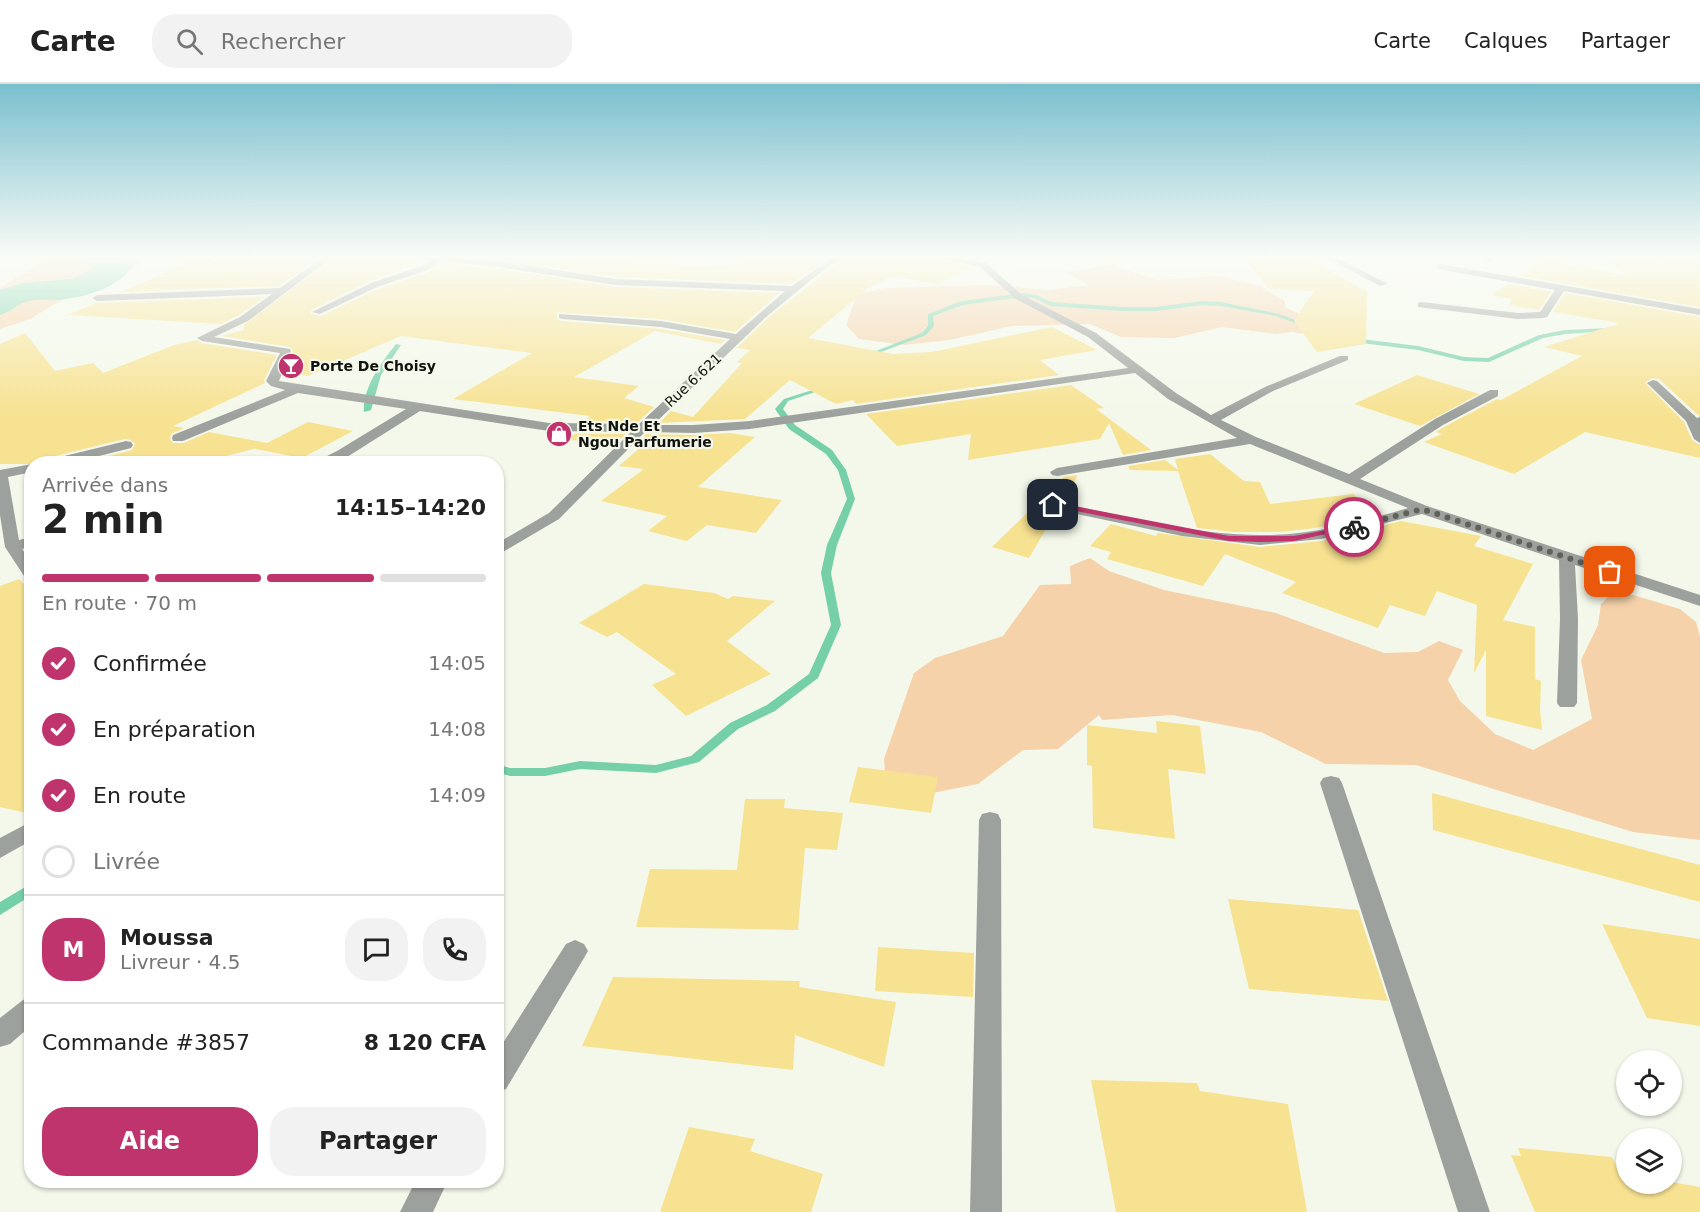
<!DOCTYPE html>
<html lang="fr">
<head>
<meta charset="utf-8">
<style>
	body { margin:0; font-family:"DejaVu Sans",sans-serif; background:#f2f2f2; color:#222; height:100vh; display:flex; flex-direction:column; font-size:22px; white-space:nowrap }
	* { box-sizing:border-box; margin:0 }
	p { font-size:20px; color:#767676 }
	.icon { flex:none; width:33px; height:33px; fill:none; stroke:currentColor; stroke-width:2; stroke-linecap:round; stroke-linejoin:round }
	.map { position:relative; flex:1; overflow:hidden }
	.details { position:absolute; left:24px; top:372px; width:480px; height:732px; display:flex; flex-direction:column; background:#fff; border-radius:24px; box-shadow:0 2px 4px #0004 }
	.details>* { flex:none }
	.tools { position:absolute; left:1616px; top:966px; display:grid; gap:12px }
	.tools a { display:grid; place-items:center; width:66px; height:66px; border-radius:50%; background:#fff; box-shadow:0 2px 4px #0004; font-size:30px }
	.pin { position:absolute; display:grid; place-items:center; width:51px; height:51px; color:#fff; margin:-26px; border-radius:12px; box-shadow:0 3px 9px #0006 }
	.courier { position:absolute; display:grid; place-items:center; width:60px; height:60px; margin:-30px; border:4px solid #bf346c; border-radius:50%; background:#fff; color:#222; box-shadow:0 2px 8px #0007 }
	.headline em { font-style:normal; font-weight:700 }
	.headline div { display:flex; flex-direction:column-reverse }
	.headline { display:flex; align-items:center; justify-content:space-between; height:102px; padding:0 18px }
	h1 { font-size:39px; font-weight:700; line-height:45px }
	.bar { display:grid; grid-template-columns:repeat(4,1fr); gap:9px 6px; align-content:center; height:72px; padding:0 18px }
	.bar i { height:8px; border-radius:4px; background:#e0e0e0 }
	.bar .current { background:#bf346c }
	.bar p { grid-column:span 4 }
	.line { display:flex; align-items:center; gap:15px; padding:0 18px; border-top:2px solid #e0e0e0 }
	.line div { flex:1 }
	.round { display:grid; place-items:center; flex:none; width:63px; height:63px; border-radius:24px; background:#f2f2f2 }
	ol { padding:0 18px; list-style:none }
	li { display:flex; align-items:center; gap:18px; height:66px }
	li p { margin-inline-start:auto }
	li .icon { padding:6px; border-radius:50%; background:#bf346c; color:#fff; stroke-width:4 }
	li:last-child { color:#767676 }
	li i { width:33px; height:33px; border:3px solid #e0e0e0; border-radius:50% }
	.button { display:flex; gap:12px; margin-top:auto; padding:12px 18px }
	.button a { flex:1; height:69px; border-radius:24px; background:#bf346c; color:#fff; font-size:24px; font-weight:700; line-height:69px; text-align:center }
	.button a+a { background:#f2f2f2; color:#222 }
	header { display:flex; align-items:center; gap:36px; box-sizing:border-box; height:84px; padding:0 30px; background:#fff; border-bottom:2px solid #e0e0e0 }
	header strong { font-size:28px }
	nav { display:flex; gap:33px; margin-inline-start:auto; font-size:21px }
	.search { width:420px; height:54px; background:#f2f2f2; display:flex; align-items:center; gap:15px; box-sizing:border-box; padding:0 21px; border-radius:24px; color:#767676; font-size:22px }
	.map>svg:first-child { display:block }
	.green { fill:#f5d2aa }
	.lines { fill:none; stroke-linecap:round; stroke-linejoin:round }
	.stream { fill:#75d0aa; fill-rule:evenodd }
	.river { fill:#75d0aa; fill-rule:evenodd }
	.building { fill:#f7e291 }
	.street { fill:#9da19d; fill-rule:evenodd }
	.route { fill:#bf346c }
	.done { stroke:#60625a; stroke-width:6; stroke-dasharray:0 10.8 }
	.labels { text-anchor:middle; stroke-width:4.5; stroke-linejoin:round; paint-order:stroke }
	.far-poi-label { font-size:14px; font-weight:bold; fill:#11120d; stroke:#f4f8ea; text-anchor:start }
	.far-street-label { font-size:14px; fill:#11120d; stroke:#f4f8ea }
</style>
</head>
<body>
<header>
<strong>Carte</strong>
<div class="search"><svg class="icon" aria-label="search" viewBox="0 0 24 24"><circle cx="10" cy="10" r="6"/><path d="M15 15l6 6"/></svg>Rechercher</div>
<nav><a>Carte</a><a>Calques</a><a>Partager</a></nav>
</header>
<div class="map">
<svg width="1700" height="1128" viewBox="0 0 1700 1128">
	<rect width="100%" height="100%" fill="#f4f8ea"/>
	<path class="green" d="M 48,174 L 151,174 L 146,174 L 120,193 L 73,209 L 30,235 L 0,245 L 0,204 Z
		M 1112,181 L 1158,196 L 1219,192 L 1259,202 L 1285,217 L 1285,223 L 1324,241 L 1306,250 L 1292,248 L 1276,250 L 1222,243 L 1174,254 L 1121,253 L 1090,240 L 1012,242 L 949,256 L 904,261 L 859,255 L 846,241 L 857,210 L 888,204 L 986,201 L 1049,206 L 1088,201 L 1066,188 Z
		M 1090,474 L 1109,487 L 1164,506 L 1276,529 L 1384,569 L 1418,568 L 1439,557 L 1463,566 L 1448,596 L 1460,617 L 1495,650 L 1533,666 L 1592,635 L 1581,576 L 1598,541 L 1601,520 L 1607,514 L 1616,510 L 1633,511 L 1680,525 L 1696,538 L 1700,553 L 1700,756 L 1633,748 L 1416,681 L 1326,680 L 1261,648 L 1172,631 L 1102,636 L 1099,631 L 1058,665 L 1023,666 L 978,700 L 932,709 L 885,688 L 884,675 L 914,589 L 935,574 L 1003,552 L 1040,501 L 1071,500 L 1070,482 Z"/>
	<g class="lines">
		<path class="stream" d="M 1024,209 L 1037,211 L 1051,218 L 1123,223 L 1156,223 L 1202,217 L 1221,218 L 1279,230 L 1309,241 L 1306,243 L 1276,232 L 1221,222 L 1202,221 L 1156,227 L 1123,227 L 1050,222 L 1034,214 L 1024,213 L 963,221 L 933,232 L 934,242 L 926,251 L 868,273 L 863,272 L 922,249 L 928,242 L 928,230 L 962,217 Z
			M 1608,244 L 1610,245 L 1610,247 L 1565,250 L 1543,254 L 1489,278 L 1464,277 L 1418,266 L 1353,258 L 1350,256 L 1353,254 L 1418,262 L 1464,273 L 1488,274 L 1539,251 L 1565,246 Z
			M 396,260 L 401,261 L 381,291 L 371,326 L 364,328 C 362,304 382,278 396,260 Z
			M 822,303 L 827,304 L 788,317 L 783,325 L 795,341 L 832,366 L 846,386 L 855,415 L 837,461 L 831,489 L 841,541 L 818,594 L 775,627 L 738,645 L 699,678 L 656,689 L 580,685 L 545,692 L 510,692 L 496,688 L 496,680 L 510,684 L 545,684 L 580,677 L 656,681 L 691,672 L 730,639 L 767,621 L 809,590 L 831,541 L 821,489 L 827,461 L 847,415 L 838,386 L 826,370 L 789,345 L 775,325 L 784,315 Z
			M 32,799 L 32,811 L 0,831 L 0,818 Z"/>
		<path class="river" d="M 80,174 L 123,174 L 132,183 C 117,205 82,214 57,216 C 48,216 38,215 29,217 C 18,219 11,228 0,231 L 0,206 L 23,199 L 71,195 L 96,183 L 84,180 Z"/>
	</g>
	<path class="building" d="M 250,174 L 319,174 L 279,202 L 121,208 L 192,177 L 208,179 L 213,177 L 246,176 Z
		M 333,174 L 429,175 L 370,197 L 311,226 L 311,230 L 321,232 L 378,205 L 429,188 L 443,179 L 492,184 L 616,203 L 779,209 L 735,248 L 661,235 L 557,228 L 557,235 L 562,237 L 661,245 L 725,256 L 721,260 L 655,247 L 574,293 L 639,302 L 624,314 L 654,323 L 638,338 L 585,337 L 590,332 L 453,315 L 532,269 L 401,252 L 308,292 L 288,289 L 284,290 L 293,268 L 290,263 L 222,252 L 244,246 L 244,241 Z
		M 491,174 L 635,174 L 624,179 L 735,183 L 747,174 L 828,174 L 791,200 L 616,193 Z
		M 844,174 L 939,174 L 940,176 L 970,183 L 938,200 L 892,192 L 867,205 L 808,254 L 893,270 L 932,268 L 1052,243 L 1097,266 L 1040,276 L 1059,291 L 856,320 L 853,316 L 836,320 L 790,296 L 745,335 L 659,339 L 671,327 L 693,333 L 742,279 L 737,278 L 750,266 L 737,264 L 767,235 Z
		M 1245,174 L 1307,174 L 1367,208 L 1366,260 L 1317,268 L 1294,237 L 1314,207 L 1269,205 Z
		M 1606,174 L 1635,174 L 1660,180 L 1671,174 L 1700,174 L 1700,223 L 1521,192 L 1544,176 L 1628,192 Z
		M 1508,200 L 1551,208 L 1539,226 L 1509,221 L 1512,215 L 1491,211 Z
		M 1565,209 L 1700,233 L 1700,331 L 1698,331 L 1659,295 L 1652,294 L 1645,299 L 1684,338 L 1692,356 L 1700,361 L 1700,374 L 1585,348 L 1514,390 L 1424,358 L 1442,350 L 1436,348 L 1444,343 L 1497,315 L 1501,316 L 1582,272 L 1544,263 L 1620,239 L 1553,228 Z
		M 265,213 L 239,231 L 221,240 L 68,231 L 96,219 Z
		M 25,249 L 55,287 L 93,279 L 103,289 L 174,261 L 197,256 L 202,259 L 277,271 L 264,296 L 265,299 L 173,342 L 184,344 L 171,350 L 170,355 L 173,359 L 184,359 L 209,348 L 267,359 L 308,338 L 353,347 L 302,374 L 255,365 L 257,364 L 195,380 L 78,380 L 132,366 L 135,360 L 131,356 L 125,355 L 43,375 L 41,380 L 0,380 L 0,260 Z
		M 1417,291 L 1479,310 L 1420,342 L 1354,320 Z
		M 1071,301 L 1104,324 L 1096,325 L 1151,366 L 1123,371 L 1109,339 L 1100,355 L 968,376 L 971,350 L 897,362 L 866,330 Z
		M 730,349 L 755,353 L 698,403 L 782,416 L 756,449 L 707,441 L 687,457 L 648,447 L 667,432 L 601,417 L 644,385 L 619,382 L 643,361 L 636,361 L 646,350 L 694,351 Z
		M 574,350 L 626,350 L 616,359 L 568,356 Z
		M 1210,370 L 1244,397 L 1260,398 L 1270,420 L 1353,410 L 1379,430 L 1316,444 L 1279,448 L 1234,448 L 1197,444 L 1178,387 L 1130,386 L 1128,382 L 1165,376 L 1178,386 L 1175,375 Z
		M 1078,391 L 1063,417 L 1053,415 L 1044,420 L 1046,425 L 1056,428 L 1029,474 L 992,463 L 1064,393 Z
		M 1401,437 L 1481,452 L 1474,462 L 1533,480 L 1503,536 L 1535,543 L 1535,595 L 1541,597 L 1540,626 L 1542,646 L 1486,632 L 1486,566 L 1474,589 L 1477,521 L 1437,507 L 1425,532 L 1390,521 L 1378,544 L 1282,509 L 1296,498 L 1225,470 L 1203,502 L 1107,475 L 1111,468 L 1090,462 L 1111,440 L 1156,452 L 1158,449 L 1260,463 L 1322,457 Z
		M 19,495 L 32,508 L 32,730 L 0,723 L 0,502 Z
		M 644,500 L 714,509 L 728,515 L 733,512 L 775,517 L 727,557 L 771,590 L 686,632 L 652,601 L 676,590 L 617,548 L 607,553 L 579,539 Z
		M 1156,637 L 1200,642 L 1206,690 L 1168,685 L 1175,755 L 1093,744 L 1092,682 L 1087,681 L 1087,641 L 1157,649 Z
		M 858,683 L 938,693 L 931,729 L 849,718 Z
		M 1432,709 L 1700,781 L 1700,818 L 1433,746 Z
		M 745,715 L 785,715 L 784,724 L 843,729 L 837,766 L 805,764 L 798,846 L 636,843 L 650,785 L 737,786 Z
		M 1228,815 L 1358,826 L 1388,917 L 1249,905 Z
		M 1602,840 L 1700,855 L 1700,942 L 1647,934 Z
		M 878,863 L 974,869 L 973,913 L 875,907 Z
		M 613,893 L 800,897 L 799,903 L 896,918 L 884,983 L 795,951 L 793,986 L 582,962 Z
		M 1091,996 L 1197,999 L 1200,1007 L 1288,1020 L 1307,1128 L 1116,1128 Z
		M 689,1043 L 755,1055 L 750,1067 L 823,1090 L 811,1128 L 660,1128 Z
		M 1518,1064 L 1612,1073 L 1621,1091 L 1626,1092 L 1626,1100 L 1671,1098 L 1700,1103 L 1700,1128 L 1535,1128 L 1511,1071 L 1521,1072 Z"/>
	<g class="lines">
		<path class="street" d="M 203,174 L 213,174 L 209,177 Z
			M 322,174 L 331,174 L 248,237 L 214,253 L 290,265 L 291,267 L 279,297 L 549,339 L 639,340 L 730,255 L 661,243 L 563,235 L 559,234 L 559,230 L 661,237 L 736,250 L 785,207 L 616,201 L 492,182 L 442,177 L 428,186 L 377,203 L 320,230 L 312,228 L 371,199 L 422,182 L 432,176 L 431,174 L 492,176 L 616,195 L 792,202 L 832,174 L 842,174 L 822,187 L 766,233 L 653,341 L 694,341 L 750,337 L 1128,284 L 1088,253 L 1016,215 L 980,183 L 941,174 L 957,174 L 986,179 L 1022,211 L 1096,249 L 1176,309 L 1211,331 L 1265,303 L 1340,272 L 1348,272 L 1348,276 L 1273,307 L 1221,336 L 1256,353 L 1349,390 L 1435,335 L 1490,306 L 1498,306 L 1498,312 L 1443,341 L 1360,395 L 1427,422 L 1700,511 L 1700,522 L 1575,481 L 1578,535 L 1577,619 L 1574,623 L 1560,623 L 1557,619 L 1560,535 L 1559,476 L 1422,430 L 1321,455 L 1260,461 L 1182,452 L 1048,424 L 1046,421 L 1048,418 L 1053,417 C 1121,431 1190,451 1260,451 C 1310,452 1360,438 1408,424 L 1250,360 L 1057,392 L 1052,391 L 1050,388 L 1057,384 L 1237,354 L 1168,315 L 1135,289 L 750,345 L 694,349 L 645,348 L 559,435 L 496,472 L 496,460 L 549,429 L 631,348 L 549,347 L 420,327 L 347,373 L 330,380 L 311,380 L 337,367 L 406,325 L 298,309 L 183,357 L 173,357 L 172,354 L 173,351 L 285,306 L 271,302 L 266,297 L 280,269 L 202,257 L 197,254 L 240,233 L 272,210 L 97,217 L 92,214 L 97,211 L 280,204 Z
			M 1327,174 L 1337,174 L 1388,200 L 1380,202 Z
			M 1485,174 L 1497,174 L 1488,178 Z
			M 1440,180 L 1700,225 L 1700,231 L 1564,207 L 1547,233 L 1543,234 L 1518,235 L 1418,223 L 1418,219 L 1421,218 L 1518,229 L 1540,228 L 1555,206 L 1437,185 L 1436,183 Z
			M 1653,296 L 1657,297 L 1697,334 L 1700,333 L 1700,359 L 1694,355 L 1686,337 L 1649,301 L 1647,299 Z
			M 126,357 L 131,358 L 133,361 L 131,364 L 67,380 L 43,380 L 44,377 Z
			M 32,380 L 32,388 L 8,393 L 19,456 L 32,453 L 32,462 L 22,465 L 32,479 L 32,497 L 26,495 L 5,463 L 0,431 L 0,386 Z
			M 1331,692 L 1339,694 L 1342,699 L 1490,1128 L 1458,1128 L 1320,699 L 1323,694 Z
			M 990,728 L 998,730 L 1001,736 L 1002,1128 L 970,1128 L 979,736 L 982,730 Z
			M 32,737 L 32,756 L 0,774 L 0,754 Z
			M 575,856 L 584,860 L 588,867 L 584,874 L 506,1005 L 496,1009 L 496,970 L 566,860 Z
			M 32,912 L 32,941 L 10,960 L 0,963 L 0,934 L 23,916 Z
			M 416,1096 L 448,1096 L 433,1128 L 400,1128 Z"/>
	</g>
	<linearGradient id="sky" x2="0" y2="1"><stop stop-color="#7abfcf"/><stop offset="0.52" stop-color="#fafcf6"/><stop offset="1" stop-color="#fafcf6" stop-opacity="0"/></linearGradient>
	<rect width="1700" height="332" fill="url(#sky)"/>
	<path class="route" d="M 1053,418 L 1229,452 L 1294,452 L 1354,441 L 1358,443 L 1294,457 L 1261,458 L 1229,457 L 1050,422 L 1049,421 Z"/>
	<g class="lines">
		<path class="done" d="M 1354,443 L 1422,425 L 1610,488"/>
	</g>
	<defs>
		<g id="bar-disc" transform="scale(1.35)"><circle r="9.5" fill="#bf346c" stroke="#f4f8ea"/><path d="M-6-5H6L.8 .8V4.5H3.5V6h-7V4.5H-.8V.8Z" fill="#fff"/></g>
		<g id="shop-disc" transform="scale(1.35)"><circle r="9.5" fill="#bf346c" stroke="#f4f8ea"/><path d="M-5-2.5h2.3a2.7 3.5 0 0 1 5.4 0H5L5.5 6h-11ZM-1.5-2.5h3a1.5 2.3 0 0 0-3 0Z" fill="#fff"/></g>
	</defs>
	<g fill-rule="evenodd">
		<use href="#bar-disc" x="291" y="282"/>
		<use href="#shop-disc" x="559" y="350"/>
	</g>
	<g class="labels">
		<g class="far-poi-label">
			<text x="310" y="287">Porte De Choisy</text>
			<text x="578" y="347">Ets Nde Et<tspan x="578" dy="16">Ngou Parfumerie</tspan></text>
		</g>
		<g class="far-street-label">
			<text transform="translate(693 296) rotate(-43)" y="5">Rue 6.621</text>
		</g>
	</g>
</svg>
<div class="tools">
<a><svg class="icon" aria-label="locate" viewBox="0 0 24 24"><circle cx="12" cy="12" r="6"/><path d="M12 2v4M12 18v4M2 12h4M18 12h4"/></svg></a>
<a><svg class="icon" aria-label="layers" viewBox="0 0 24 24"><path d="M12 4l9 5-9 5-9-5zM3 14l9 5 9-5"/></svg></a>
</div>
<div class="pin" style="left:1610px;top:488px;background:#ea580c"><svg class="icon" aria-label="bag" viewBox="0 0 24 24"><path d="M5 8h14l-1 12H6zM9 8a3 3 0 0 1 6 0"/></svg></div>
<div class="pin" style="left:1053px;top:421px;background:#1f2937"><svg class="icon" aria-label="home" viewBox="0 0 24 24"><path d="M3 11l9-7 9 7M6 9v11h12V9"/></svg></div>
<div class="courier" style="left:1354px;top:443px"><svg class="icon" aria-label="bike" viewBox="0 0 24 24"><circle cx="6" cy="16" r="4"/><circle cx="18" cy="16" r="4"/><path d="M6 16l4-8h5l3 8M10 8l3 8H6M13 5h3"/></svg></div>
<section class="details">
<div class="headline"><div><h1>2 min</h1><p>Arrivée dans</p></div><em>14:15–14:20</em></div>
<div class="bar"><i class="current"></i><i class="current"></i><i class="current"></i><i></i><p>En route · 70 m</p></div>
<ol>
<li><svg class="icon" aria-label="check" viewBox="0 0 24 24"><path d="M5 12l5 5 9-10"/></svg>Confirmée<p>14:05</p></li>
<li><svg class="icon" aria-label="check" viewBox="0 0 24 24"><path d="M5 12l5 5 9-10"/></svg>En préparation<p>14:08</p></li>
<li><svg class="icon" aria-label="check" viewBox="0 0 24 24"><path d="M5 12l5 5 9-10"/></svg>En route<p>14:09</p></li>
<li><i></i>Livrée</li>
</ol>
<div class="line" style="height:108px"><b class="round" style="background:#bf346c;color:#fff">M</b><div><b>Moussa</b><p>Livreur · 4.5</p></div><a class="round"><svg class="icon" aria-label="chat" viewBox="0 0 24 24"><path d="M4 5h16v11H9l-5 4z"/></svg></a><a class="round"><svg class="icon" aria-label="phone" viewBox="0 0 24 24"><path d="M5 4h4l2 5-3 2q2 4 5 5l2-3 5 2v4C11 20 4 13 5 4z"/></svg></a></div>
<div class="line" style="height:78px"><div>Commande #3857</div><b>8 120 CFA</b></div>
<div class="button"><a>Aide</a><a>Partager</a></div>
</section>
</div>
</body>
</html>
